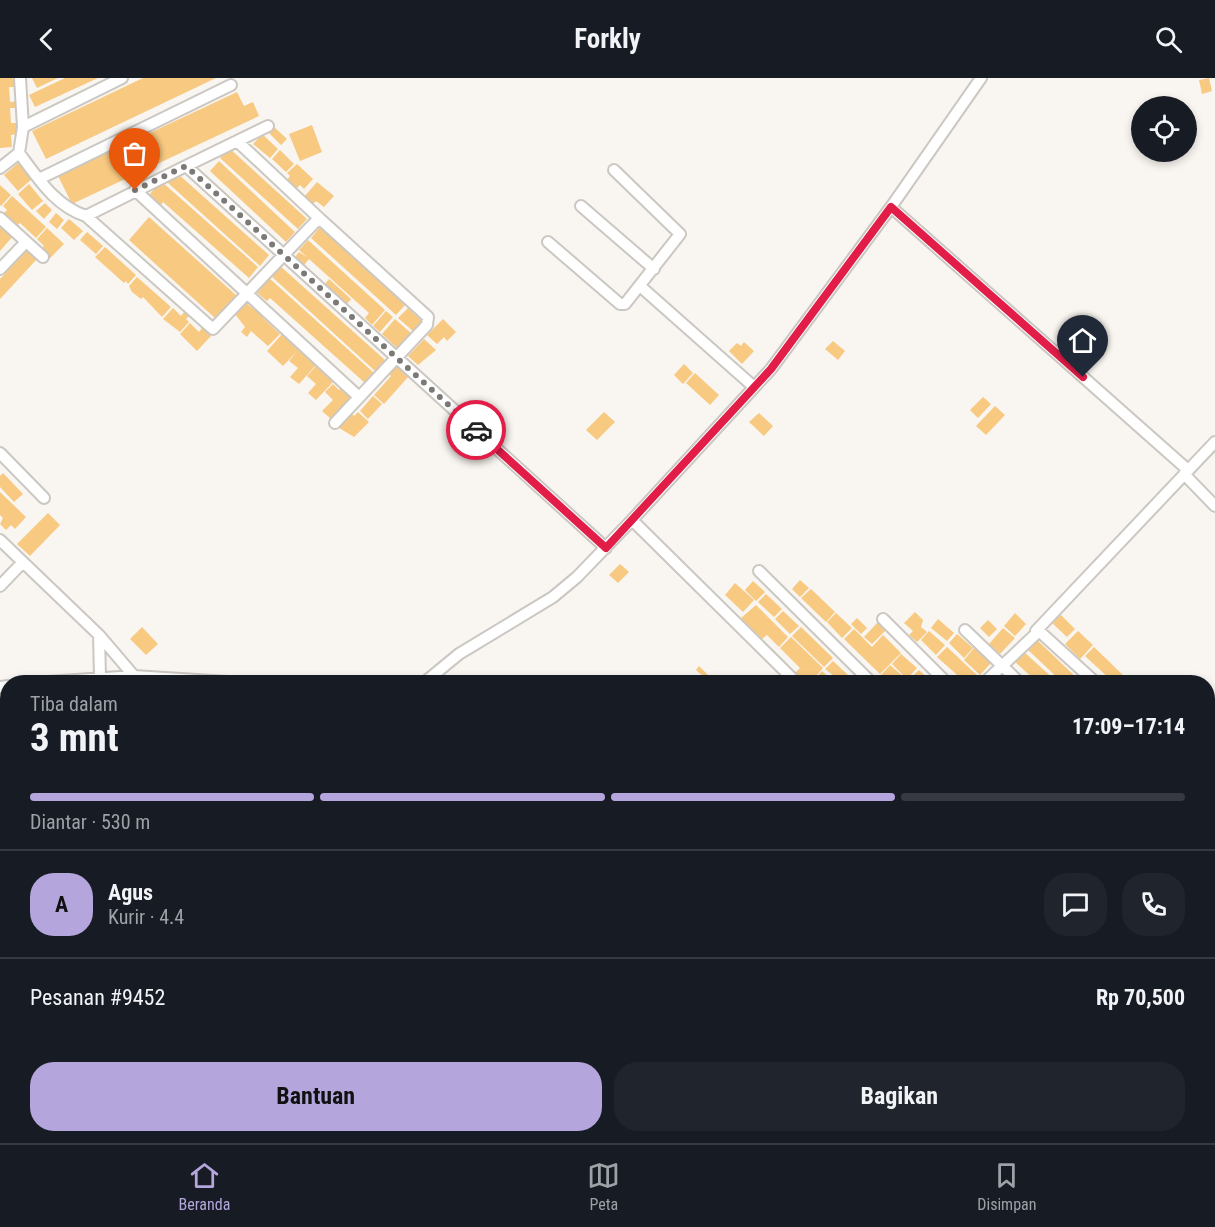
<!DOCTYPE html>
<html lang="id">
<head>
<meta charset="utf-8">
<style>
	body { margin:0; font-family:"Roboto Condensed",sans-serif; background:#20242c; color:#f1f3f6; height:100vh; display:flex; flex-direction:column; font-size:22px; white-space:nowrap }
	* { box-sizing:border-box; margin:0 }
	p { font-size:20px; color:#9ea1a6 }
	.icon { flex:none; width:33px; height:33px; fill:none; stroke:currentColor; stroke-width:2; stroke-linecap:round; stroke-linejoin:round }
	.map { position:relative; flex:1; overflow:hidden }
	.panel { position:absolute; left:0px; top:597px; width:1215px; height:468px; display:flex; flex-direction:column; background:#171b24; border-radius:24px 24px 0 0; box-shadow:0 3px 9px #0003 }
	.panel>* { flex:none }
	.fabs { position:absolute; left:1131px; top:18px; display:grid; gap:12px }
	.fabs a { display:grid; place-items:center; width:66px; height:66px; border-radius:50%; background:#171b24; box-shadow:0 3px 9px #0003; font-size:30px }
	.pin { position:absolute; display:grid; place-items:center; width:51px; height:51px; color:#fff; margin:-62px -26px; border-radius:50% 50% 50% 0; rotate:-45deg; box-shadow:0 0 6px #0007 }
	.pin .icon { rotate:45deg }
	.courier { position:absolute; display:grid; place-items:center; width:60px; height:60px; margin:-30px; border:4px solid #e11d48; border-radius:50%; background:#fff; color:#222; box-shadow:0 2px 8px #0007 }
	.head em { font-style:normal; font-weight:700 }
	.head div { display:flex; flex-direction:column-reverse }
	.head { display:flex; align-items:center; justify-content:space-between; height:102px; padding:0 30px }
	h1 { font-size:39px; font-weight:700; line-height:45px }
	.bar { display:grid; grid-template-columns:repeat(4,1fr); gap:9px 6px; align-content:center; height:72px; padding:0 30px }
	.bar i { height:8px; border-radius:4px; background:#363941 }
	.bar .selected { background:#b4a5dc }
	.bar p { grid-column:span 4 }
	.line { display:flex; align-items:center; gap:15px; padding:0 30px; border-top:2px solid #363941 }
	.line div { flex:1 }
	.round { display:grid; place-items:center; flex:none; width:63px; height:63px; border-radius:24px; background:#20242c }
	.primary-button { display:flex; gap:12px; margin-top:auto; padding:12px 30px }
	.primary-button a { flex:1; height:69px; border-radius:24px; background:#b4a5dc; color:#111; font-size:24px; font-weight:700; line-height:69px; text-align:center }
	.primary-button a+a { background:#20242c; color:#f1f3f6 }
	header { display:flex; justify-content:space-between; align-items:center; height:78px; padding:0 30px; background:#171b24; font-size:27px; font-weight:700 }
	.menu { display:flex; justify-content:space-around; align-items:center; height:84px; border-top:2px solid #363941; background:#171b24; font-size:16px; color:#9ea1a6 }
	.menu a { display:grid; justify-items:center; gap:3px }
	.menu .selected { color:#b4a5dc }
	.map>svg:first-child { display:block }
	.building { fill:#f8c980 }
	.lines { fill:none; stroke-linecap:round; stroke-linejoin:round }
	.street-casing { stroke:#cbc7c2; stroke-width:14 }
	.street { stroke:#fff; stroke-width:10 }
	.done { stroke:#7c7a77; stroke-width:6; stroke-dasharray:0 10.8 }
	.route { stroke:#e11d48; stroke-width:8 }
</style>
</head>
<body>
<header><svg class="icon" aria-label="back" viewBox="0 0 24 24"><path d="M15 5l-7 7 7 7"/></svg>Forkly<svg class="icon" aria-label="search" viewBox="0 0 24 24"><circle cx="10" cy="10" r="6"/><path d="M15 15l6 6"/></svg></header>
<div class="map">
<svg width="1215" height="1065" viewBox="0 0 1215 1065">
	<rect width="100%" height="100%" fill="#f9f5f0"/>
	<path class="building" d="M 0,0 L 16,0 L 17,9 L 9,9 L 10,24 L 17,23 L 17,30 L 10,30 L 11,45 L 17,45 L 18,56 L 11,57 L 12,69 L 0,70 Z
		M 32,0 L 58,0 L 37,10 Z
		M 65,0 L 98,0 L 35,29 L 29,17 Z
		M 143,0 L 216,0 L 46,81 L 32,53 Z
		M 1209,0 L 1212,13 L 1202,16 L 1199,2 Z
		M 237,14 L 244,28 L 253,24 L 259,38 L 72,126 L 58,98 Z
		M 312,47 L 322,74 L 300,83 L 289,56 Z
		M 273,48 L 287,61 L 281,67 L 268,54 Z
		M 262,56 L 278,71 L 270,80 L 253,66 Z
		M 229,70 L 307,141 L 298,151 L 220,80 Z
		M 280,72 L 294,86 L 286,94 L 272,81 Z
		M 219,83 L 295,154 L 286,164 L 210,93 Z
		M 18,85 L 32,101 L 18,113 L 4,97 Z
		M 297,86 L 313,101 L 304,111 L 300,107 L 294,113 L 287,102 L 290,98 L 287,95 Z
		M 177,95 L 269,177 L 260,188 L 168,105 Z
		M 161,103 L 258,189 L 249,200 L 163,124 L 161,127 L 149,117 Z
		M 317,104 L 334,118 L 324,129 L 316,123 L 312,127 L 303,120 Z
		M 29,106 L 43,123 L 32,132 L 18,116 Z
		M 0,107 L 11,117 L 1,128 L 0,127 Z
		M 12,118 L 46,149 L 36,160 L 20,145 L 16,149 L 3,136 L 7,132 L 3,128 Z
		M 45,125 L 52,132 L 44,141 L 36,133 Z
		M 56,135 L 64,142 L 57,151 L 49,144 Z
		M 149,139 L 237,218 L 216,241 L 129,162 Z
		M 69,141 L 83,153 L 74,162 L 61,150 Z
		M 0,144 L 14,157 L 0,173 Z
		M 320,149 L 405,227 L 396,237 L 311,160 Z
		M 47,150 L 64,166 L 49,181 L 40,172 L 44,168 L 37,161 Z
		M 87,154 L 103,168 L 96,176 L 80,162 Z
		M 308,162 L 385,232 L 372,247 L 365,240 L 369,235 L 309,181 L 304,187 L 295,179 L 299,174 L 307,179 L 299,172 Z
		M 105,169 L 136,197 L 128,206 L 126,203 L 124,205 L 95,179 Z
		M 27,172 L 37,181 L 0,221 L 0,201 Z
		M 279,187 L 385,282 L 375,293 L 270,197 Z
		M 137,199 L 171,229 L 162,239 L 143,219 L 141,221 L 132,214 L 129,208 Z
		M 268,199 L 374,295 L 365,305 L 270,220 L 267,223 L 257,215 L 261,211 L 258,209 Z
		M 329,201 L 351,221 L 347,226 L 325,206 Z
		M 246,225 L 255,232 L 259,228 L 267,236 L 263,240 L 280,256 L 268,268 L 251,253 L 247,259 L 241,254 L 245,249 L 235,236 Z
		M 173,230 L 181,238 L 184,234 L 189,238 L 186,241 L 189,244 L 180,254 L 163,241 Z
		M 408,230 L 423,244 L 414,254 L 398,240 Z
		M 386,233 L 393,239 L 380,254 L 373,248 Z
		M 395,241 L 412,256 L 398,271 L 382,256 Z
		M 443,241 L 456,254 L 447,263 L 444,259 L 437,266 L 427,257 Z
		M 190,245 L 199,254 L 202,250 L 211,258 L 197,273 L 180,256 Z
		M 282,256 L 293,267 L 296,264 L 301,269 L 283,288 L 267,273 Z
		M 424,261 L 436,272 L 418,287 L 408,278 Z
		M 833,263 L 845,273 L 838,282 L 825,271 Z
		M 744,264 L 754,273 L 742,286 L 729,273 L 737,265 L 741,268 Z
		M 298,272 L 316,287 L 299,306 L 290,299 L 298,290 L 289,283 Z
		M 394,284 L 409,298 L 384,326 L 374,317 L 391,298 L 385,293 Z
		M 684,286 L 693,295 L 683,306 L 674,297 Z
		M 316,288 L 333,304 L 316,322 L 308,315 L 316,306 L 307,298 Z
		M 695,295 L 719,317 L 710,327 L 686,305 Z
		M 333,306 L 339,312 L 343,308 L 353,318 L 331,341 L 322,333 L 333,322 L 325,314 Z
		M 373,318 L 382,326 L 368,341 L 360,333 Z
		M 983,319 L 991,326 L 978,340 L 970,332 Z
		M 995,328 L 1005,337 L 986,357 L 976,348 Z
		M 350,334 L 354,338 L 358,334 L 369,344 L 354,359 L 336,348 Z
		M 604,334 L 615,344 L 597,362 L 586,352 Z
		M 759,335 L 773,348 L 764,358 L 749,344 Z
		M 3,395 L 23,416 L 14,424 L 0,409 L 0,398 Z
		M 0,414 L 26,439 L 15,451 L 11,447 L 6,452 L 0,446 L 3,440 L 0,437 Z
		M 48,435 L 60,447 L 30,478 L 17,466 Z
		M 620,486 L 629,494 L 618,505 L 609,497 Z
		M 800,502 L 809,510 L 800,519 L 792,511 Z
		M 753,503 L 765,514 L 756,523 L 745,512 Z
		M 735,505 L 754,522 L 743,534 L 725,517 Z
		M 811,511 L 835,534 L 826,544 L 801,520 Z
		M 766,516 L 782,531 L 774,539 L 758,524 Z
		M 756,527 L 788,559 L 779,569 L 767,557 L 762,561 L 741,540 Z
		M 783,533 L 799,548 L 790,556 L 775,541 Z
		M 915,534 L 923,542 L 921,549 L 927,554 L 917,564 L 909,557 L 913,553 L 904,545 Z
		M 836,535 L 852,550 L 842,560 L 827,544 Z
		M 1015,535 L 1026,546 L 1015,558 L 1004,548 Z
		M 1061,537 L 1075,551 L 1067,559 L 1052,545 Z
		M 857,540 L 867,550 L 861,556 L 851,546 Z
		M 938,541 L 954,555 L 947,563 L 931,550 Z
		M 988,542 L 997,551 L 989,559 L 980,550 Z
		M 878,544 L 886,552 L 872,566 L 864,559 Z
		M 142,549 L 158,566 L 146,577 L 130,561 Z
		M 801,549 L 833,580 L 824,589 L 792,558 Z
		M 1003,550 L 1015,560 L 1000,576 L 989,566 Z
		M 854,551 L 872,569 L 883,557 L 901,575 L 880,596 L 844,561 Z
		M 929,553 L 945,567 L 936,577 L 921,562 Z
		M 1078,553 L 1093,567 L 1080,581 L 1065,566 Z
		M 957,556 L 973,570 L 964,580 L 949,565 Z
		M 791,559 L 823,590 L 811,604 L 805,604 L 795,595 L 800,590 L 780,570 Z
		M 1035,560 L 1081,604 L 1062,604 L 1026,570 Z
		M 947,569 L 979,599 L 973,604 L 965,604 L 937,579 Z
		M 1094,569 L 1126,600 L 1122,604 L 1109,604 L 1111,602 L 1085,578 Z
		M 974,570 L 991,585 L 980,597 L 964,582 Z
		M 1023,573 L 1057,604 L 1037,604 L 1014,583 Z
		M 901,576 L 917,590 L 907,601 L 892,586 Z
		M 833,583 L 848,597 L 842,604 L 825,591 Z
		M 890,587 L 906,601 L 903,604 L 889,604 L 881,597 Z
		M 699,588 L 715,604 L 709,604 L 696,592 Z
		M 919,592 L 932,604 L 906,604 Z
		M 822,593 L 834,604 L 813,603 Z
		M 1208,725 L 1215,732 L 1215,752 L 1208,744 Z
		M 1208,749 L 1215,756 L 1215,776 L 1208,768 Z
		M 1208,797 L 1215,804 L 1215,823 L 1208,816 Z
		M 1208,821 L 1215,828 L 1215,847 L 1208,840 Z
		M 1208,871 L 1215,879 L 1215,898 L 1208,890 Z
		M 1208,895 L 1215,902 L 1215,921 L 1208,914 Z
		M 1215,988 L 1215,1005 L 1208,1010 L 1208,994 Z
		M 1172,1058 L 1196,1058 L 1189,1065 L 1180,1065 Z"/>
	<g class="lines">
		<g class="street-casing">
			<path id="street" d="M 20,0 L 23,49 L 19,75 C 38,100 55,128 86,138 L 186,88 L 606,470
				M 23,49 L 122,0
				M 186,88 L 268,48
				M 0,90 L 19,75
				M 39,101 L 231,7
				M 135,112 L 359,319
				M 581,128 L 654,191
				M 891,129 L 1188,392
				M 86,138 L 213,251 L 319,140 L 237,63
				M 0,140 L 43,179
				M 319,140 L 428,239 L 427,247 L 335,345
				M 548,164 L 620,226 L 625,226 L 680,156 L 614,92
				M 0,191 L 25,165
				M 640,208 L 754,309
				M 0,375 L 44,420
				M 1184,396 L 1215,428
				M 632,442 L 796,604
				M 0,462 L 99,557 L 134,598
				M 759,493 L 871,604
				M 0,508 L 22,485
				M 883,541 L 946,604
				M 965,552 L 1019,604
				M 1036,553 L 1215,364
				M 99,557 L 100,599
				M 47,604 L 134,598 L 228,604
				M 425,604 L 459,576 L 553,519 L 577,499 L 632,442 L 771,291 L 891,129 L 981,0
				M 985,604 L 1039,553 L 1095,604
				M 0,609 L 8,608
				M 1208,694 L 1215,687
				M 1208,712 L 1215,720
				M 1208,785 L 1215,793
				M 1208,857 L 1215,864
				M 1208,932 L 1215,939
				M 1208,956 L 1215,950
				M 1208,1025 L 1215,1019
				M 362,1058 L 365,1065
				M 423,1058 L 427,1065
				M 493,1058 L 501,1065
				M 573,1058 L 581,1065
				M 646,1058 L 655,1065
				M 723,1058 L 732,1065
				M 798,1058 L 806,1065
				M 1205,1058 L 1213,1065
				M 434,1065 L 442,1058
				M 552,1065 L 559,1058
				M 840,1065 L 848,1058"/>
		</g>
		<use href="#street" class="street"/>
	</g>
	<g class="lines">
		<path class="done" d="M 135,112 L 186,88 L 476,352"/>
		<path class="route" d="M 476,352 L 606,470 L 771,291 L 891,129 L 1083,299"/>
	</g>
</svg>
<div class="fabs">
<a><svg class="icon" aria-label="locate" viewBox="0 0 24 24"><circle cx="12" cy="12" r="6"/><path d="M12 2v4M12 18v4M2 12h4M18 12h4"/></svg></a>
</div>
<div class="pin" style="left:135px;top:112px;background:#ea580c"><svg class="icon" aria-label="bag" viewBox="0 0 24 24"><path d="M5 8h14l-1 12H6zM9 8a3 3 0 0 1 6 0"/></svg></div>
<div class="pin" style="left:1083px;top:299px;background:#1f2937"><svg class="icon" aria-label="home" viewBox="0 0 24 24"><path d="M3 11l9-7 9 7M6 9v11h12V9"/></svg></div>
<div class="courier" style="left:476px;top:352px"><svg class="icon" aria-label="car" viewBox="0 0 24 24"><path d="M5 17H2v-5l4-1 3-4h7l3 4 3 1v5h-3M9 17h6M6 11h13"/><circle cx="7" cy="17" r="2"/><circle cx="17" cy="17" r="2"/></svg></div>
<section class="panel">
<div class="head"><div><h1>3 mnt</h1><p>Tiba dalam</p></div><em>17:09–17:14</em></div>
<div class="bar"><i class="selected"></i><i class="selected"></i><i class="selected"></i><i></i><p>Diantar · 530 m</p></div>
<div class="line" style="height:108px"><b class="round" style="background:#b4a5dc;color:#111">A</b><div><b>Agus</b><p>Kurir · 4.4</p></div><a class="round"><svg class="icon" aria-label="chat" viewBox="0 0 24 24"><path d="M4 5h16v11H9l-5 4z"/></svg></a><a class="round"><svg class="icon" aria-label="phone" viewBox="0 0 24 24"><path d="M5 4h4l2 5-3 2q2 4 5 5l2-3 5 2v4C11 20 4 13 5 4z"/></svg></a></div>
<div class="line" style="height:78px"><div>Pesanan #9452</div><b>Rp 70,500</b></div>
<div class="primary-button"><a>Bantuan</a><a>Bagikan</a></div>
</section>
</div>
<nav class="menu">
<a class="selected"><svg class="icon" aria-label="home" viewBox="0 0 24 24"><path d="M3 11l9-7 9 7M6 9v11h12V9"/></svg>Beranda</a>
<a><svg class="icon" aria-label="map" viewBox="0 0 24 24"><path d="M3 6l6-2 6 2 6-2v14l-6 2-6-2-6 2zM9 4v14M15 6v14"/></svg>Peta</a>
<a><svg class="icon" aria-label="saved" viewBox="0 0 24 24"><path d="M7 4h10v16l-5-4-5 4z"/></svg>Disimpan</a>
</nav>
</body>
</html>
